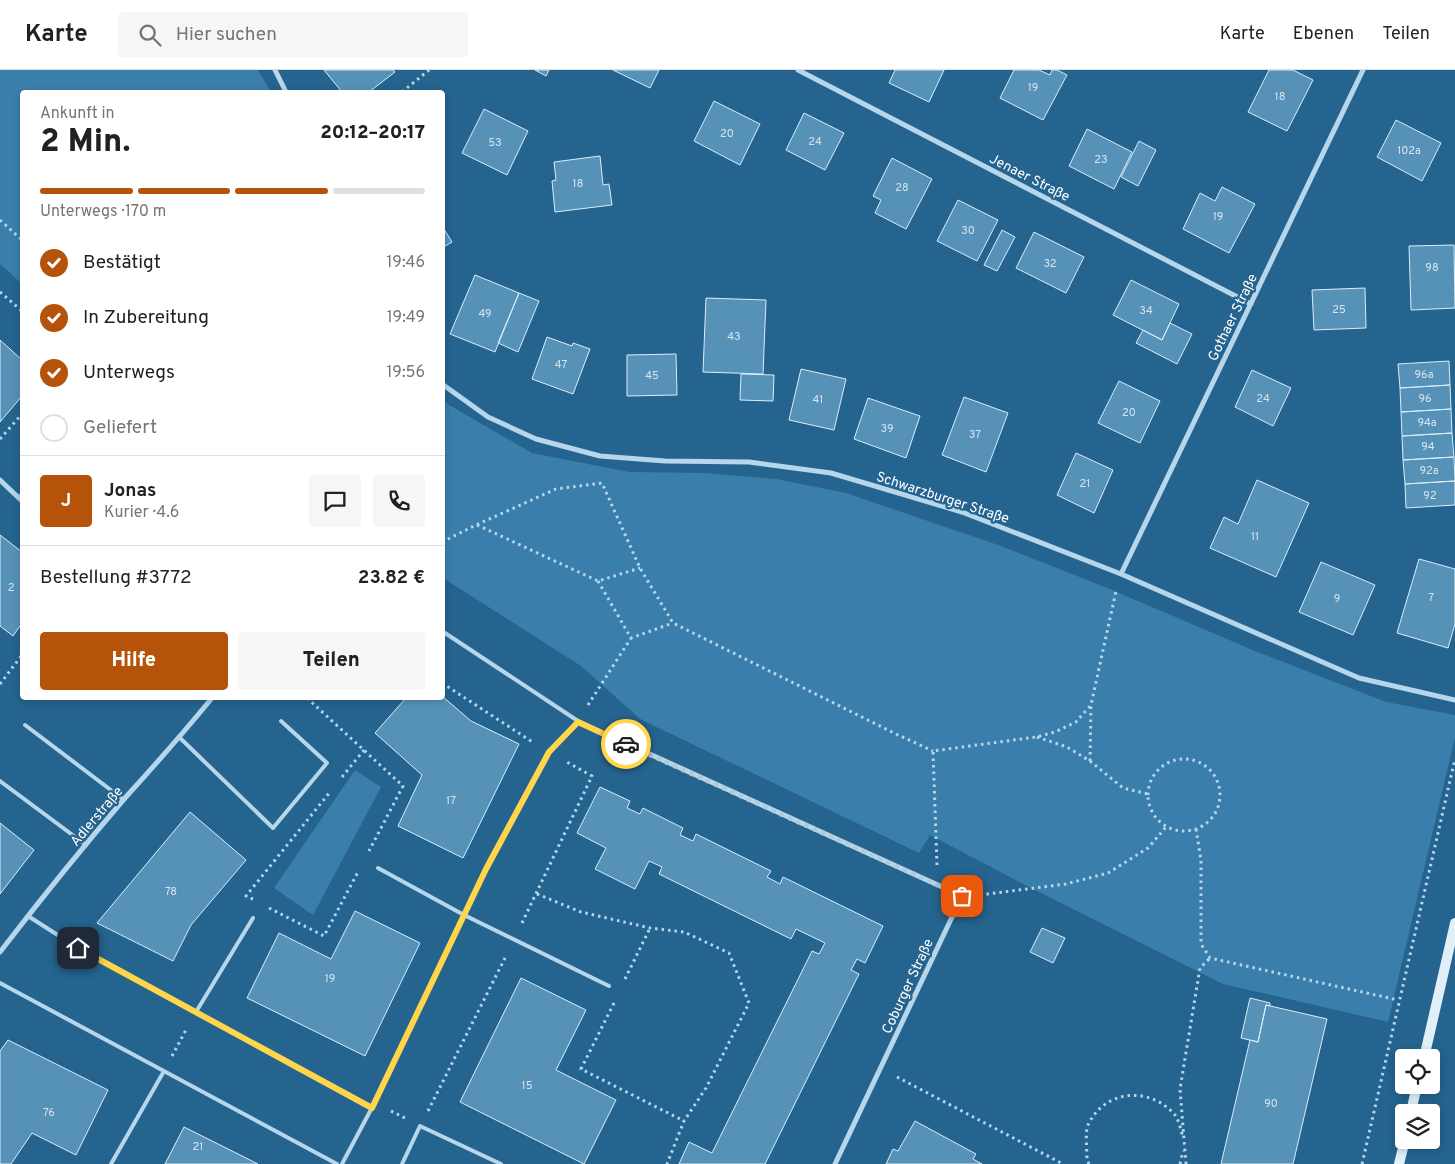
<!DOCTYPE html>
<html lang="de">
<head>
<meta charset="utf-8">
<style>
	body { margin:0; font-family:Overpass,sans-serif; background:#f6f6f6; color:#202124; height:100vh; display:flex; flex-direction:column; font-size:19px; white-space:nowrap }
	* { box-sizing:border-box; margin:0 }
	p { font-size:16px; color:#757577 }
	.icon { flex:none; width:28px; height:28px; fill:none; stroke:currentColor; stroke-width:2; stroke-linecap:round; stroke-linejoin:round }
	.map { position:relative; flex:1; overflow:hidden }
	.sheet { position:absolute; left:20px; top:20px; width:425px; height:610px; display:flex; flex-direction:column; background:#fff; border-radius:5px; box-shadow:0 2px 8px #0003 }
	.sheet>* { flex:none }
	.buttons { position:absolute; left:1395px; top:979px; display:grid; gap:10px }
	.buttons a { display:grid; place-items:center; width:45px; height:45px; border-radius:5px; background:#fff; box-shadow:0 2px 8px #0003; font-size:25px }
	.pin { position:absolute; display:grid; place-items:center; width:42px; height:42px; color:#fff; margin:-21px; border-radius:10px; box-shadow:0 2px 8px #0006 }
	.courier { position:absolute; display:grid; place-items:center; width:50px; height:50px; margin:-25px; border:4px solid #ffd54a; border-radius:50%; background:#fff; color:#222; box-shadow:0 1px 6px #0007 }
	.headline em { font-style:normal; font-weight:800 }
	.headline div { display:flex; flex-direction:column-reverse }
	.headline { display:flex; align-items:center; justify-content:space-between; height:85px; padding:0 20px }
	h1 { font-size:32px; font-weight:800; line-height:38px }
	.bar { display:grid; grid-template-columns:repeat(4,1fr); gap:8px 5px; align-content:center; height:60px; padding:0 20px }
	.bar i { height:6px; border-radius:4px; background:#e0e0e0 }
	.bar .selected { background:#b45309 }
	.bar p { grid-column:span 4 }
	.line { display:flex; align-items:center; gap:12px; padding:0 20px; border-top:1px solid #e0e0e0 }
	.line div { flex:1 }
	.round { display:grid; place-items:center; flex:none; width:52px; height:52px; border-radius:5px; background:#f6f6f6 }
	ol { padding:0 20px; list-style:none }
	li { display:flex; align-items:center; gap:15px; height:55px }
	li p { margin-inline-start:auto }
	li .icon { padding:5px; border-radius:50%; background:#b45309; color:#fff; stroke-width:4 }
	li:last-child { color:#757577 }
	li i { width:28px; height:28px; border:2px solid #e0e0e0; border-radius:50% }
	.button { display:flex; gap:10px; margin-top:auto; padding:10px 20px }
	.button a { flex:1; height:58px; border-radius:5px; background:#b45309; color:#fff; font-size:20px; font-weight:800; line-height:58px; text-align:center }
	.button a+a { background:#f6f6f6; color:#202124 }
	header { display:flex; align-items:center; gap:30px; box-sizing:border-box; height:70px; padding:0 25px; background:#fff; border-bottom:1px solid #e0e0e0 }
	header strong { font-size:24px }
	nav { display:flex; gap:28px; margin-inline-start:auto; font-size:18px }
	.search { width:350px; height:45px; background:#f6f6f6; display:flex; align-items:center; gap:12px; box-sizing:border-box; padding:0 18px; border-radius:5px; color:#757577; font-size:19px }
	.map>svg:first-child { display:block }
	.green { fill:#3a7fab }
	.building { fill:#5692b8; stroke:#dbedf8 }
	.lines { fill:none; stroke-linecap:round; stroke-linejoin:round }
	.path { stroke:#b6d6eb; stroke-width:3; stroke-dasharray:2.5 4; stroke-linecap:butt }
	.lane { stroke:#b6d6eb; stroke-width:4 }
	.street { stroke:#b6d6eb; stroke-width:5 }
	.secondary { stroke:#e1eff9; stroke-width:10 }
	.done { stroke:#b3c9d8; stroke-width:5; stroke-dasharray:0 9 }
	.route { stroke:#ffd54a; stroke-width:6 }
	.labels { text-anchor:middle; stroke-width:4.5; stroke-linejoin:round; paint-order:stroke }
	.number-label { font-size:11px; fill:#d5e4ed }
	.street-label { font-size:14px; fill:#fff; stroke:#25648f }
</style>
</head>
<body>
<header>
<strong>Karte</strong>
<div class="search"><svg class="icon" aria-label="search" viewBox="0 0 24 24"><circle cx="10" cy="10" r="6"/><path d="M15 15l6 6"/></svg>Hier suchen</div>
<nav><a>Karte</a><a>Ebenen</a><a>Teilen</a></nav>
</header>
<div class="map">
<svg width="1455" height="1094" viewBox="0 0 1455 1094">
	<rect width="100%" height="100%" fill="#25648f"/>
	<path class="green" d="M 0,0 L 258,0 L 271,22 L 22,22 L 22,214 L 0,194 Z
		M 442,329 L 449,335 L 532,383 L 629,402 L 704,403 L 776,409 L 846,423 L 1001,476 L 1105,517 L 1255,581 L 1386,632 L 1455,645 L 1455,667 L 1388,952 L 1223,914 L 1029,817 L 930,765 L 919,783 L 640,649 L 581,596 L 443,508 Z
		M 355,700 L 381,717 L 313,845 L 274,818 Z"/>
	<path class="building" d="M 324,0 L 393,0 L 395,2 L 369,22 L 342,22 Z
		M 535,0 L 549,0 L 546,6 Z
		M 613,0 L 659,0 L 650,18 Z
		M 895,0 L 944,0 L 929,32 L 889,13 Z
		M 1014,0 L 1039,0 L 1050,5 L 1052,0 L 1057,0 L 1067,5 L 1043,50 L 1000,28 Z
		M 1269,0 L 1293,0 L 1313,10 L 1287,61 L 1248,42 Z
		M 714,31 L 760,54 L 740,95 L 694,71 Z
		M 484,39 L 528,61 L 507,105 L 462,83 Z
		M 804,43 L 844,63 L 825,100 L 786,80 Z
		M 1396,50 L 1441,73 L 1422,111 L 1377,87 Z
		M 1087,59 L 1132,82 L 1114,119 L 1069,96 Z
		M 1139,71 L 1156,80 L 1138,116 L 1121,107 Z
		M 600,86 L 603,115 L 609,114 L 612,135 L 555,142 L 552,111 L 556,110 L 554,92 Z
		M 892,88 L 932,109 L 906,159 L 875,143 L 881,130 L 873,126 Z
		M 1222,117 L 1255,134 L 1229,183 L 1183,159 L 1200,123 L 1215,131 Z
		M 958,130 L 998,150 L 977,191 L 937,171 Z
		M 442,156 L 452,172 L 442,178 Z
		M 1002,160 L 1015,167 L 997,201 L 984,195 Z
		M 1034,162 L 1084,187 L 1066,223 L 1016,198 Z
		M 1454,175 L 1455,238 L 1411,240 L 1409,176 Z
		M 475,205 L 519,223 L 495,282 L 450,264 Z
		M 1131,210 L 1179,234 L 1162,270 L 1113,245 Z
		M 1365,218 L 1366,258 L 1314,260 L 1312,220 Z
		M 519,223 L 539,231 L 518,282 L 498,273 Z
		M 706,228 L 766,230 L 763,304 L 703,302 Z
		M 1170,253 L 1192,264 L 1177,294 L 1136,273 L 1143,260 L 1162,270 Z
		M 547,267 L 572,276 L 573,273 L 590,279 L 573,324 L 532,309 Z
		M 0,270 L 22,290 L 22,326 L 0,352 Z
		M 676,284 L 677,325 L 627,326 L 627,285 Z
		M 1449,291 L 1450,315 L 1400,318 L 1398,294 Z
		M 801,299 L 846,309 L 834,360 L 789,350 Z
		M 1252,300 L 1291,318 L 1273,356 L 1235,337 Z
		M 741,304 L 774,305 L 773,331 L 740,330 Z
		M 1119,311 L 1160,331 L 1140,373 L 1098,353 Z
		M 1450,315 L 1451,339 L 1401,342 L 1400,318 Z
		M 964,327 L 1008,343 L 986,402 L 942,385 Z
		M 868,328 L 920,346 L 906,388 L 854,369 Z
		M 1451,339 L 1452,363 L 1402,366 L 1401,342 Z
		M 1452,363 L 1454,387 L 1403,390 L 1402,366 Z
		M 1076,383 L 1113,400 L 1094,443 L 1057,425 Z
		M 1454,387 L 1455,411 L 1405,414 L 1403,390 Z
		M 1257,410 L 1309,433 L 1276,507 L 1210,478 L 1224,447 L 1238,454 Z
		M 1455,411 L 1455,435 L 1406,438 L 1405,414 Z
		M 0,465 L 22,482 L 22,553 L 13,566 L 0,556 Z
		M 1419,489 L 1455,499 L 1455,554 L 1448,578 L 1397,563 Z
		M 1321,492 L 1375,515 L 1353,565 L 1299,542 Z
		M 442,626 L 471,651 L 519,674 L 463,788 L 398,756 L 422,705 L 375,663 L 406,628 L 442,628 Z
		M 600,717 L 630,731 L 627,738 L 640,744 L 643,738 L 683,758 L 680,765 L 693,771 L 696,764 L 771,801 L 767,807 L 780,814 L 783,807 L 883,856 L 865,893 L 857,889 L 851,900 L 859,904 L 765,1094 L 679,1094 L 689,1072 L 712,1083 L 812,881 L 819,884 L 825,873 L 796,859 L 791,869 L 659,804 L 662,797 L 649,791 L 635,819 L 595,799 L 606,778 L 577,763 Z
		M 190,742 L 246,790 L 191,855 L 173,891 L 97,853 Z
		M 0,753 L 34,780 L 0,824 Z
		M 355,841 L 420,873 L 365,986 L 247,928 L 279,863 L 331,889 Z
		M 1042,858 L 1065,868 L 1053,893 L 1030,882 Z
		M 521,908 L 586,940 L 556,1000 L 616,1030 L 584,1094 L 460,1032 Z
		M 1250,928 L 1270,933 L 1270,936 L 1266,935 L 1258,972 L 1241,968 Z
		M 1266,935 L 1327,949 L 1293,1094 L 1221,1094 L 1250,970 L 1258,972 Z
		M 8,970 L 108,1020 L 76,1085 L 32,1063 L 11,1094 L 0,1094 L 0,981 Z
		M 915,1051 L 976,1084 L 973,1089 L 982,1094 L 886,1094 L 893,1079 L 898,1081 Z
		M 184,1057 L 258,1094 L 165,1094 Z"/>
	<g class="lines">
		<path class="path" d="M 402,22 L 429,0
			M 0,150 L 22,170
			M 0,222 L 22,241
			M 0,369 L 22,344
			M 477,455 L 598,511 L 640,498
			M 442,472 L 476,455 L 556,419 L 602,413 L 640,498 L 673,553 L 896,664 L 933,681
			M 598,511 L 631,568 L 673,553
			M 442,613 L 534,673
			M 0,614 L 22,585
			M 307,628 L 403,716 L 369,781
			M 588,635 L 631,568
			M 1037,667 L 1067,677 L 1090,691 L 1123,718 L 1148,724
			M1148 725a36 36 0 1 1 72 0a36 36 0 1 1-72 0Z
			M 1090,691 L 1091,635 L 1116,521
			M 342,707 L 364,680
			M 1196,759 L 1201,790 L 1201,874 L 1210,888 L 1398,930
			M 937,795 L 933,681 L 1036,667 L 1055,662 L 1076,652 L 1091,635
			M 537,824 L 581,842 L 650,858 L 684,862 L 729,883 L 749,933 L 706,1018 L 684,1051 L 667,1094
			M 980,825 L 1066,814 L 1108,803 L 1148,778 L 1166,757
			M 253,829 L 246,826 L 330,722
			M 269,838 L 324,866 L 359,800
			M 522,853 L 592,706 L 565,691
			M 625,909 L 650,858
			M 614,933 L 581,999 L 684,1051
			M 172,986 L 187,958
			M 897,1007 L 1063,1094
			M 391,1041 L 405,1048
			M 428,1041 L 506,886
			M 1089,1094 L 1087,1090 C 1087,1081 1085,1061 1088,1055 C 1105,1019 1150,1016 1175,1045 C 1179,1050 1181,1061 1183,1067
			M 1180,1094 L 1183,1081
			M 1186,1094 L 1180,1019 L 1200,898 L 1210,888
			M 1362,1094 L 1455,689"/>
		<path class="lane" d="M 19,428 L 22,424
			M 442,561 L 578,651 L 610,666
			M 25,655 L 124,730
			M 180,668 L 273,758 L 327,693 L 281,651
			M 0,711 L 86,775
			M 378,798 L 464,845 L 609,916
			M 28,846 L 78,878 L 372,1038
			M 0,913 L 337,1094
			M 196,942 L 253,848
			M 111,1094 L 164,1001
			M 342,1094 L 375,1032 L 486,799 L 549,683 L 578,651
			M 402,1094 L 420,1056 L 501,1094"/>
		<path class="street" d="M 275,0 L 286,22
			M 798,0 L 1251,234
			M 442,314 L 488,347 L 536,369 L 600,386 L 665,391 L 749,392 L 831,403 L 962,442 L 1121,504 L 1359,608 L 1455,630
			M 0,410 L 22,431
			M 1121,504 L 1363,0
			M 610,666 L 962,826 L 835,1094
			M 0,882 C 40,830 82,778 125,728 C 155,695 184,662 212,628"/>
		<path class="secondary" d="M 1424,988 L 1455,853
			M 1411,1042 L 1417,1015
			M 1399,1094 L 1405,1070"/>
	</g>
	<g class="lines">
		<path class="done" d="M 626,674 L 962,826"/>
		<path class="route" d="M 78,878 L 372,1038 L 486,799 L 549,682 L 578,652 L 626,674"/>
	</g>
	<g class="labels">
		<g class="number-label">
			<text x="1033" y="21">19</text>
			<text x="1280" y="30">18</text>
			<text x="727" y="67">20</text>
			<text x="815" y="75">24</text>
			<text x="495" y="76">53</text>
			<text x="1409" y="84">102a</text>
			<text x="1101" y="93">23</text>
			<text x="578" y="117">18</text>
			<text x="902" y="121">28</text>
			<text x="1218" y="150">19</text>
			<text x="968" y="164">30</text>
			<text x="1050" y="197">32</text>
			<text x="1432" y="201">98</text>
			<text x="1339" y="243">25</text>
			<text x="1146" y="244">34</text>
			<text x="485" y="247">49</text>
			<text x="734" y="270">43</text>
			<text x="561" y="298">47</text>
			<text x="1424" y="308">96a</text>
			<text x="652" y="309">45</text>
			<text x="1263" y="332">24</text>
			<text x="1425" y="332">96</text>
			<text x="818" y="333">41</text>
			<text x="1129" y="346">20</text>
			<text x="1427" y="356">94a</text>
			<text x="887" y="362">39</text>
			<text x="975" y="368">37</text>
			<text x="1428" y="380">94</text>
			<text x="1429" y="404">92a</text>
			<text x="1085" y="417">21</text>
			<text x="1430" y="429">92</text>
			<text x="1255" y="470">11</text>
			<text x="11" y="521">2</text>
			<text x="1431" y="531">7</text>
			<text x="1337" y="532">9</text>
			<text x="451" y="734">17</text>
			<text x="171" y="825">78</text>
			<text x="330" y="912">19</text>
			<text x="527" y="1019">15</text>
			<text x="1271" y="1037">90</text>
			<text x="49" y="1046">76</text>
			<text x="198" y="1080">21</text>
		</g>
		<g class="street-label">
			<text transform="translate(1030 107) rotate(27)" y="5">Jenaer Straße</text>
			<text transform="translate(1232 247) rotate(-64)" y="5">Gothaer Straße</text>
			<text transform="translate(943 427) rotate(18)" y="5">Schwarzburger Straße</text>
			<text transform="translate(96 746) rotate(-50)" y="5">Adlerstraße</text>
			<text transform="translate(907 916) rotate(-65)" y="5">Coburger Straße</text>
		</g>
	</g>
</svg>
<div class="buttons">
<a><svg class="icon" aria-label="locate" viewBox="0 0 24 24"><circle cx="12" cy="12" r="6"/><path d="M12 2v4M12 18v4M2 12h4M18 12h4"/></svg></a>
<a><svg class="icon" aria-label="layers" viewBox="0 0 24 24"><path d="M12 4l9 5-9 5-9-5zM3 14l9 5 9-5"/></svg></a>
</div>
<div class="pin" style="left:962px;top:826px;background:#ea580c"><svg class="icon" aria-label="bag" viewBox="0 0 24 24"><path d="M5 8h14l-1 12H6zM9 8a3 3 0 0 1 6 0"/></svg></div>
<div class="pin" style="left:78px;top:878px;background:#1f2937"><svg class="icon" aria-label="home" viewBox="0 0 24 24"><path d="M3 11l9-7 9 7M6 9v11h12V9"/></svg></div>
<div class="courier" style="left:626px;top:674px"><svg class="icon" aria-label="car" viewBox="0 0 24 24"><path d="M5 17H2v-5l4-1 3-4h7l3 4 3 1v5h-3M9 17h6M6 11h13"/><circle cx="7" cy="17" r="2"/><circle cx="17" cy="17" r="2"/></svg></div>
<section class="sheet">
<div class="headline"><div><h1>2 Min.</h1><p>Ankunft in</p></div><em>20:12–20:17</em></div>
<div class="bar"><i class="selected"></i><i class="selected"></i><i class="selected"></i><i></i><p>Unterwegs · 170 m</p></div>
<ol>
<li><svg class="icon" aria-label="check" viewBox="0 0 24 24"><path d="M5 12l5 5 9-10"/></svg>Bestätigt<p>19:46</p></li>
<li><svg class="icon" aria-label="check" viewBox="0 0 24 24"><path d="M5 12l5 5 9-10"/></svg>In Zubereitung<p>19:49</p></li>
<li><svg class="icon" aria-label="check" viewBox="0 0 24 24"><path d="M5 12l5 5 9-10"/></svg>Unterwegs<p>19:56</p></li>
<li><i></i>Geliefert</li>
</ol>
<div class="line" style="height:90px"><b class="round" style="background:#b45309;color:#fff">J</b><div><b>Jonas</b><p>Kurier · 4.6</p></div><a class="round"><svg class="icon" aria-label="chat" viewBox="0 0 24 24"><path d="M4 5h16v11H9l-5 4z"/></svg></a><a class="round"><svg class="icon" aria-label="phone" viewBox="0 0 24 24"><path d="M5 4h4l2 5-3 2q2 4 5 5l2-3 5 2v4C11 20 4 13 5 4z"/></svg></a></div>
<div class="line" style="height:65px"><div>Bestellung #3772</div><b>23.82 €</b></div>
<div class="button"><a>Hilfe</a><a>Teilen</a></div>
</section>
</div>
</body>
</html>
